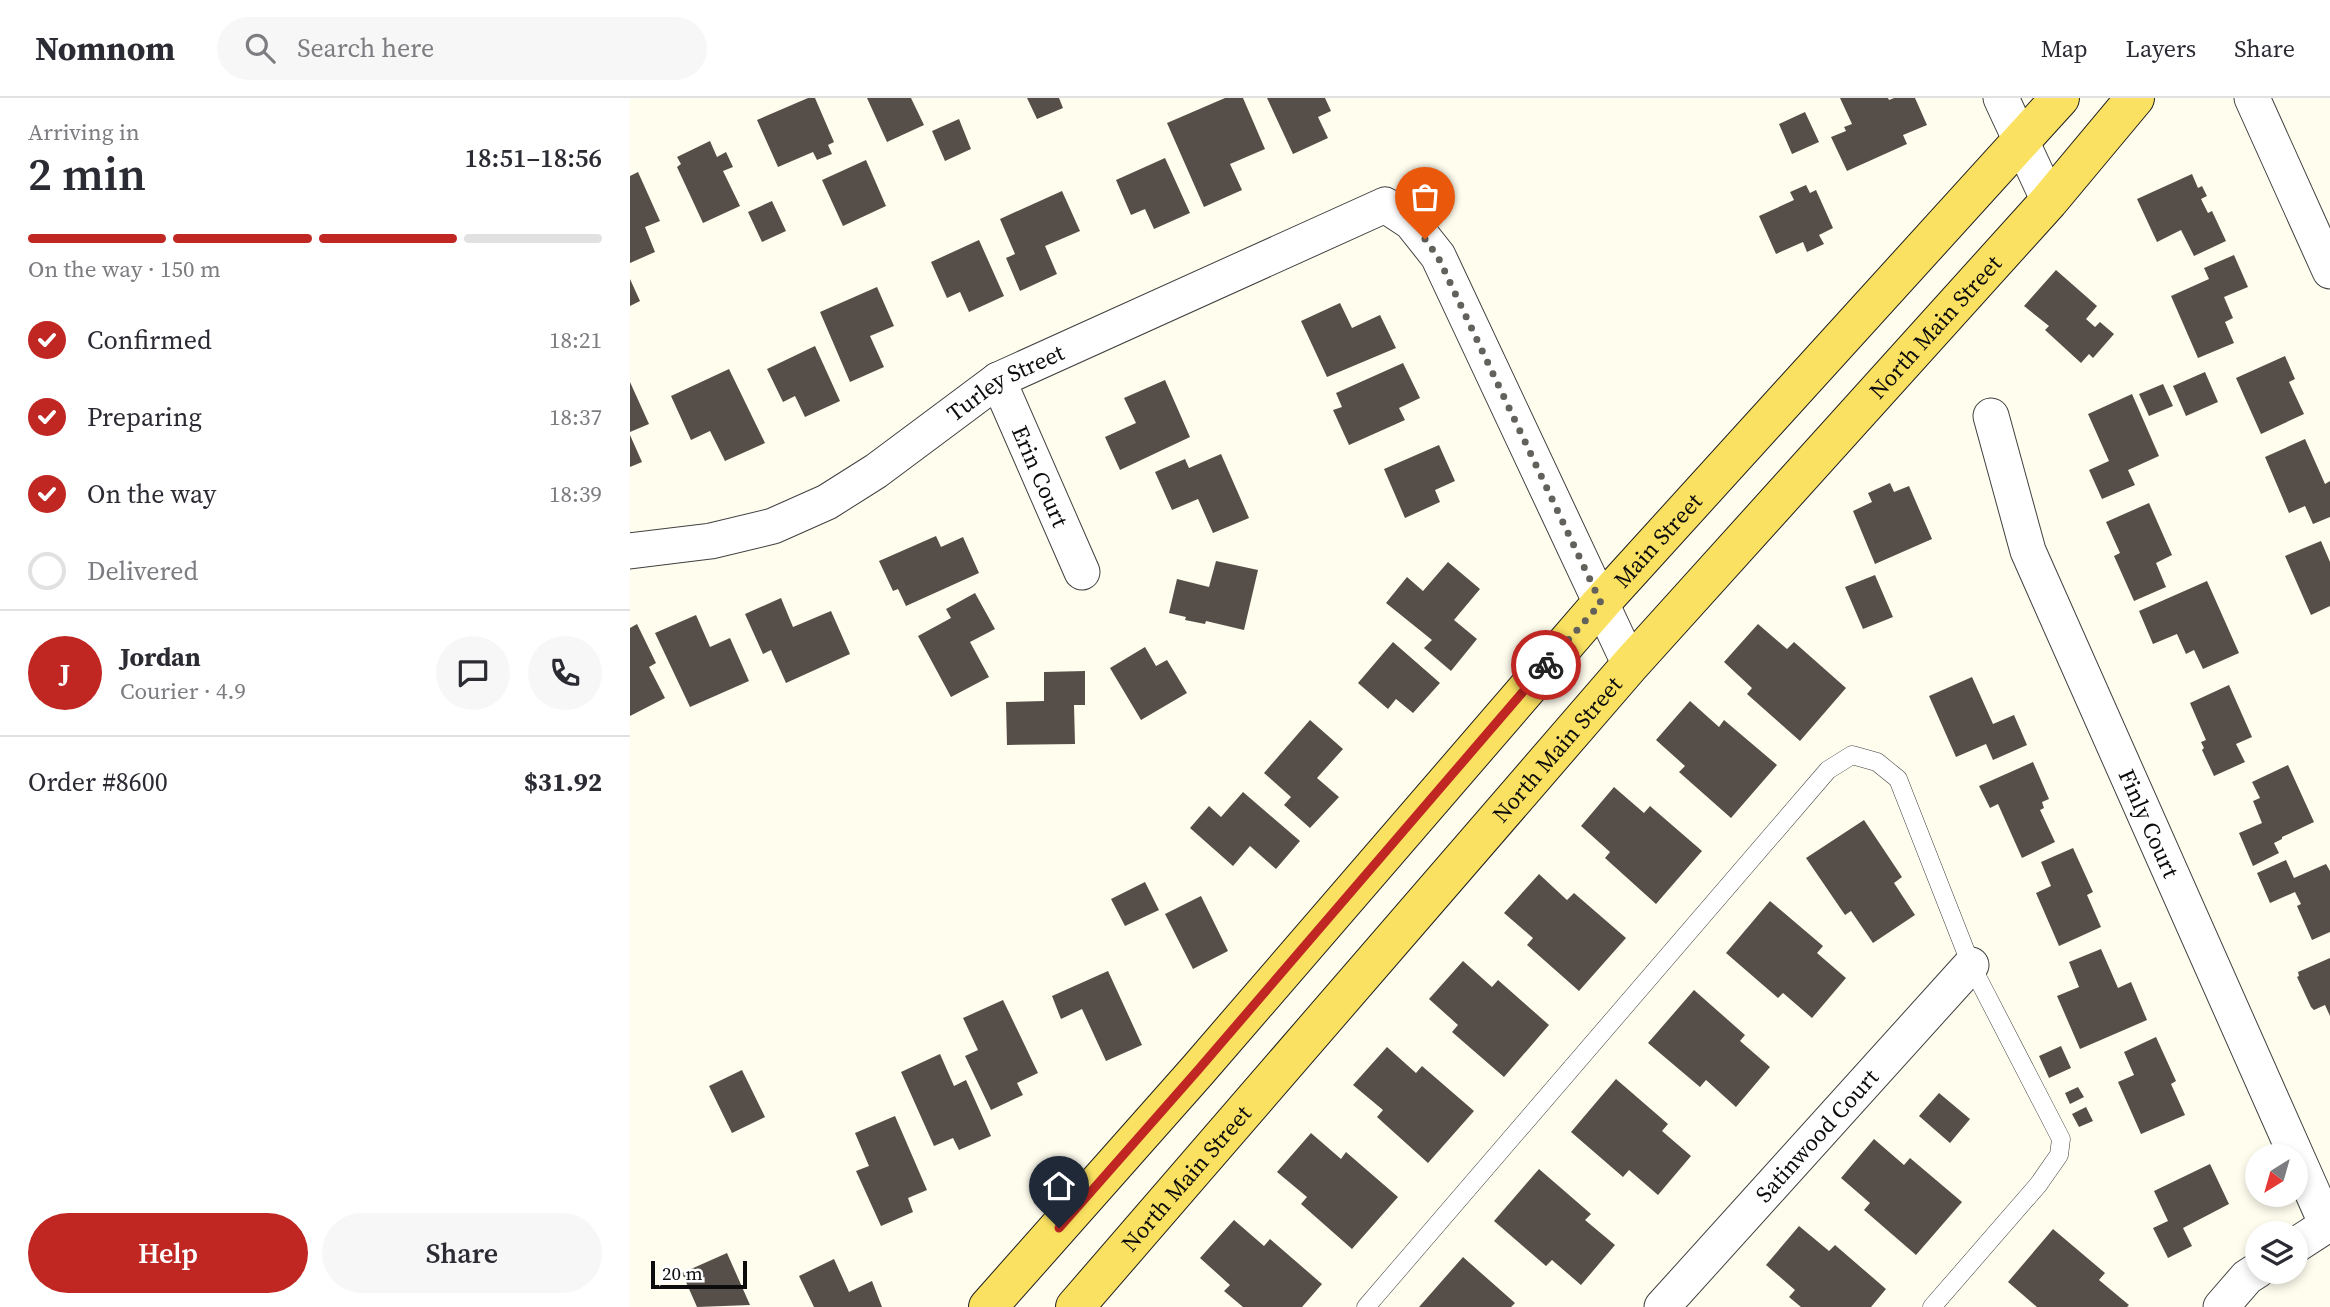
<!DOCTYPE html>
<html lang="en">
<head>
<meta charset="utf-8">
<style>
	body { margin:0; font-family:"Source Serif 4",serif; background:#f7f7f7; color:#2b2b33; height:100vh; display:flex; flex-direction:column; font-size:26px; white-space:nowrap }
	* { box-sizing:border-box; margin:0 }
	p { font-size:23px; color:#7c7c81 }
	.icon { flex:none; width:38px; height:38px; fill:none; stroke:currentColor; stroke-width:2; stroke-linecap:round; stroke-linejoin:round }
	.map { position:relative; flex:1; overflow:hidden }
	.sheet { display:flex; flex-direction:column; background:#fff; width:630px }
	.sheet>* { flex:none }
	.needle { width:46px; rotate:217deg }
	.controls { position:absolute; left:1615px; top:1046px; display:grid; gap:14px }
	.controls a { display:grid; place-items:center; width:63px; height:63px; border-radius:50%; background:#fff; box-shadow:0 4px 10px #0003; font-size:35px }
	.scale { position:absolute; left:21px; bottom:18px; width:96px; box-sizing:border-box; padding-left:7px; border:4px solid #0d0d0d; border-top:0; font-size:19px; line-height:24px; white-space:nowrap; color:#0d0d0d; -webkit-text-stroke:5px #fff; paint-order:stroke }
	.pin { position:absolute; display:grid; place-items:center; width:60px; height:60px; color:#fff; margin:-72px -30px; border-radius:50% 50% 50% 0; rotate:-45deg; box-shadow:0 0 7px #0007 }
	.pin .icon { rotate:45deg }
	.courier { position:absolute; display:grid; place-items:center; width:70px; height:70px; margin:-35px; border:5px solid #c02622; border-radius:50%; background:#fff; color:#222; box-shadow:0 2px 9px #0007 }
	.head em { font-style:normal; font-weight:600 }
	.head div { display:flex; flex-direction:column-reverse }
	.head { display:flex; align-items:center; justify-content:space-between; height:119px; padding:0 28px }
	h1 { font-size:46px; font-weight:600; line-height:52px }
	.bar { display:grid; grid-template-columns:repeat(4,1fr); gap:10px 7px; align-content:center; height:84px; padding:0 28px }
	.bar i { height:9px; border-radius:5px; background:#e1e1e2 }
	.bar .active { background:#c02622 }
	.bar p { grid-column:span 4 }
	.line { display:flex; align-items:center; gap:18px; padding:0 28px; border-top:2px solid #e1e1e2 }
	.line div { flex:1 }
	.round { display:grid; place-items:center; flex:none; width:74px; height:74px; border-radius:37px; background:#f7f7f7 }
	ol { padding:0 28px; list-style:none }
	li { display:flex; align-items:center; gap:21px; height:77px }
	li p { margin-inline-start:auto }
	li .icon { padding:7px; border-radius:50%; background:#c02622; color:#fff; stroke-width:4 }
	li:last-child { color:#7c7c81 }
	li i { width:38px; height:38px; border:4px solid #e1e1e2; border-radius:50% }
	.primary-button { display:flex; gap:14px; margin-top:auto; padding:14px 28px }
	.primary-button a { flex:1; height:80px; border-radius:42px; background:#c02622; color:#fff; font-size:28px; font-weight:600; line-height:80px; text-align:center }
	.primary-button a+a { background:#f7f7f7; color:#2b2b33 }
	header { display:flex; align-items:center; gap:42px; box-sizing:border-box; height:98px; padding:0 35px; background:#fff; border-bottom:2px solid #e1e1e2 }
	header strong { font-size:33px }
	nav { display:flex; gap:38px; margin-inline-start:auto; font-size:24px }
	.search { width:490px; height:63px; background:#f7f7f7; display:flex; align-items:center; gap:18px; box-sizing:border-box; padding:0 24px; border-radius:38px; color:#7c7c81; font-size:26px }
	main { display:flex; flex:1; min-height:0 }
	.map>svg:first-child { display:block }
	.building { fill:#564f49 }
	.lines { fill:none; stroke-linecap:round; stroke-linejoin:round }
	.lane-casing { stroke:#404040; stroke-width:19 }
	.street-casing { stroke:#404040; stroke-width:37 }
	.primary-casing { stroke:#1e1e1e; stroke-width:40 }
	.lane { stroke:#fff; stroke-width:18 }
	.street { stroke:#fff; stroke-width:35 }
	.primary { stroke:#fbe161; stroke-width:38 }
	.done { stroke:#62615c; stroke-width:7; stroke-dasharray:0 12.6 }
	.route { stroke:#c02622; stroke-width:9 }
	.labels { text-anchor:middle; stroke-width:7; stroke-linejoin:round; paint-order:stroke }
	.street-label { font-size:23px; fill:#0d0d0d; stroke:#fff }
</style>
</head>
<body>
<header>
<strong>Nomnom</strong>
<div class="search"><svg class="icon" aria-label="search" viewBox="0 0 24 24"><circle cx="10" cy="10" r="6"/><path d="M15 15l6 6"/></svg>Search here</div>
<nav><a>Map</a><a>Layers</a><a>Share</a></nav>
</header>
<main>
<section class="sheet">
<div class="head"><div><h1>2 min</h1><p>Arriving in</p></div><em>18:51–18:56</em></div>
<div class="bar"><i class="active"></i><i class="active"></i><i class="active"></i><i></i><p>On the way · 150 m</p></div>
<ol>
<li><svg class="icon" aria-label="check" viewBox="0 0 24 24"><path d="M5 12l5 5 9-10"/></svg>Confirmed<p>18:21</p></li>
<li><svg class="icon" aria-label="check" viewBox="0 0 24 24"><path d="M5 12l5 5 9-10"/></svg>Preparing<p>18:37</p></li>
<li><svg class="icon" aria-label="check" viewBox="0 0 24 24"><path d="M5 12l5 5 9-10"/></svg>On the way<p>18:39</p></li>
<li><i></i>Delivered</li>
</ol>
<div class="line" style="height:126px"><b class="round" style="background:#c02622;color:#fff">J</b><div><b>Jordan</b><p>Courier · 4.9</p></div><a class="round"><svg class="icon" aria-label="chat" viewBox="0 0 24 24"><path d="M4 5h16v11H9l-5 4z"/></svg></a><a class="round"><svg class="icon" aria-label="phone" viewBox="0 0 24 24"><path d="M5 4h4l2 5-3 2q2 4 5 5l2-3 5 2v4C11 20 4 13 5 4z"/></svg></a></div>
<div class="line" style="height:91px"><div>Order #8600</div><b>$31.92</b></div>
<div class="primary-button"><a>Help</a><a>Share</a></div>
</section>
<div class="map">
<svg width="1700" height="1209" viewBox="0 0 1700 1209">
	<rect width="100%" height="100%" fill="#fffdee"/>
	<path class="building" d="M 178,0 L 185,0 L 204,44 L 198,47 L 202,56 L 187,62 L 183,54 L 148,69 L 127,22 Z
		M 237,0 L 281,0 L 294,27 L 257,44 Z
		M 397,0 L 429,0 L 433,10 L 407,21 Z
		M 595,0 L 613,0 L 635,51 L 600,66 L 612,92 L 574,109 L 537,25 Z
		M 637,0 L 695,0 L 701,13 L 688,19 L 698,40 L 663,56 Z
		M 1210,0 L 1258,0 L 1259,2 L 1264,0 L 1285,0 L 1297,27 L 1273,37 L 1277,46 L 1217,73 L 1201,39 L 1216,33 L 1214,29 L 1222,26 Z
		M 1175,14 L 1189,44 L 1162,56 L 1149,26 Z
		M 329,21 L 341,51 L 315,63 L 302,33 Z
		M 80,43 L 87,59 L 96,54 L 103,69 L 93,73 L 110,108 L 73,125 L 47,69 L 51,66 L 47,59 Z
		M 535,60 L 560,115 L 524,131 L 515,111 L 501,117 L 486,82 Z
		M 236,62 L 256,108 L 213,128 L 192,82 Z
		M 8,74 L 30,123 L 15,129 L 25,154 L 0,165 L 0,78 Z
		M 1562,76 L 1568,90 L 1572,88 L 1577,98 L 1571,101 L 1578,115 L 1582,113 L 1596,143 L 1564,158 L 1551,132 L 1527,144 L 1507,101 Z
		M 1176,87 L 1180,95 L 1186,92 L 1203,130 L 1189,137 L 1194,146 L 1177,154 L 1173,144 L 1146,156 L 1129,118 L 1164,102 L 1160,94 Z
		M 432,93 L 450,133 L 415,148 L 427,176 L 390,193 L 376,160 L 385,156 L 370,121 Z
		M 142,103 L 156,133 L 132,144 L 118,114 Z
		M 349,142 L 374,198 L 339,214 L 330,194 L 317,200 L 301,164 Z
		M 1604,157 L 1618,189 L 1594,199 L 1603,220 L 1595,224 L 1604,245 L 1568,260 L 1541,198 L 1579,181 L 1574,170 Z
		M 1426,172 L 1467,208 L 1456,221 L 1465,229 L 1470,224 L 1484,236 L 1463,260 L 1459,256 L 1451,265 L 1415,232 L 1419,228 L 1394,208 Z
		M 0,181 L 10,203 L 0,208 Z
		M 247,189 L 264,228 L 240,238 L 254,269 L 220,284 L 190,214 Z
		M 710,205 L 722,230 L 750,217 L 766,250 L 697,279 L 671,223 Z
		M 185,248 L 210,303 L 175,319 L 165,298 L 153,304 L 137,271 Z
		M 1655,258 L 1665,281 L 1659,284 L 1674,316 L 1631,336 L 1606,280 Z
		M 773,265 L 790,300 L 769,310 L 775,322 L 719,347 L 703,312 L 712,309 L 706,295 Z
		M 99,271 L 135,345 L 95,363 L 80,333 L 61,342 L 41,298 Z
		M 1575,274 L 1588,304 L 1556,318 L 1543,288 Z
		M 535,282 L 560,339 L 490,372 L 475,339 L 506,325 L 494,300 Z
		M 0,284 L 19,326 L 0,334 Z
		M 1533,286 L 1543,308 L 1519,318 L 1509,296 Z
		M 1502,296 L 1529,358 L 1498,372 L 1505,387 L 1472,401 L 1459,372 L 1479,363 L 1458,316 Z
		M 0,337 L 12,364 L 0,369 Z
		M 1675,341 L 1695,386 L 1700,383 L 1700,419 L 1683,426 L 1675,408 L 1659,415 L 1635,359 Z
		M 809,347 L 825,383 L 805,392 L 810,404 L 775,420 L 754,371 Z
		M 591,356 L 619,420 L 583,435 L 568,401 L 542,412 L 525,374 L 555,361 L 559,370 Z
		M 1260,385 L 1264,394 L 1279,388 L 1302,441 L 1245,466 L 1223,413 L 1242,404 L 1238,395 Z
		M 1519,405 L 1542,457 L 1526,465 L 1536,489 L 1504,503 L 1484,458 L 1490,455 L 1476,424 Z
		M 306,438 L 311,449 L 333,439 L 349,475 L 276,508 L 268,491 L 263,493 L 249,463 Z
		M 1691,443 L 1700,464 L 1700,508 L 1681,517 L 1655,458 Z
		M 586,463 L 628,472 L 614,532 L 576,523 L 575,526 L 555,522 L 556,519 L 539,515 L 547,481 L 579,489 Z
		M 818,464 L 850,491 L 824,522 L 847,541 L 821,573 L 794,550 L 802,542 L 756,505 L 777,479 L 793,493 Z
		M 1245,477 L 1263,519 L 1233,531 L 1215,489 Z
		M 1577,483 L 1609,555 L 1573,571 L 1564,552 L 1556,556 L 1547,536 L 1523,546 L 1509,513 Z
		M 345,495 L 365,531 L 340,544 L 359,579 L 321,599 L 288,538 L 321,520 L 316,511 Z
		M 151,500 L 163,529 L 201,513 L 220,556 L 156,585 L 141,552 L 133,556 L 115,516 Z
		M 66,517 L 80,549 L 100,540 L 119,583 L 60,609 L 25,535 Z
		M 7,526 L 26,565 L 19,569 L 35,600 L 0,618 L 0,530 Z
		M 1128,526 L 1157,551 L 1164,544 L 1216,590 L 1170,643 L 1117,596 L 1122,590 L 1094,564 Z
		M 763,544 L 810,585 L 783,615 L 766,601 L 758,611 L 728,585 Z
		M 515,549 L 526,568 L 537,562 L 557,595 L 511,622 L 480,570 Z
		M 455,573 L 455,607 L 444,607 L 445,646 L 377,647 L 376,604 L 414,603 L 414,574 Z
		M 1342,579 L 1363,626 L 1384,617 L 1397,647 L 1363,662 L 1356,646 L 1326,659 L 1299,598 Z
		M 1599,587 L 1622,639 L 1606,646 L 1615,664 L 1584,678 L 1572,652 L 1574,650 L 1571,644 L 1576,642 L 1560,605 Z
		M 1060,603 L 1089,629 L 1094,622 L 1147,667 L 1101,720 L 1049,674 L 1055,668 L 1026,642 Z
		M 680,622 L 713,651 L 687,680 L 709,699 L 680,730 L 654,707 L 661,699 L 634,675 Z
		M 1403,664 L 1419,701 L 1412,704 L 1414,710 L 1410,712 L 1425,744 L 1392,760 L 1368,706 L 1360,710 L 1349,688 Z
		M 1658,667 L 1684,724 L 1652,739 L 1652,741 L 1644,745 L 1649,755 L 1623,768 L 1609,735 L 1632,725 L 1623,703 L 1630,700 L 1622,684 Z
		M 984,689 L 1014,715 L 1020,708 L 1072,753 L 1026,806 L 975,760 L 980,754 L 951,728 Z
		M 613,694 L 670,743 L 646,771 L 620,748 L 603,768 L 560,730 L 579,708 L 591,719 Z
		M 1234,722 L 1272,779 L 1264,785 L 1285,817 L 1243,845 L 1221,813 L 1215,817 L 1176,760 Z
		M 1443,750 L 1463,794 L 1457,797 L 1471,829 L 1429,848 L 1406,795 L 1421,788 L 1411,764 Z
		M 1656,762 L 1664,780 L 1696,766 L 1700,773 L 1700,834 L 1682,842 L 1667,808 L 1671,806 L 1665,794 L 1640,805 L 1627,775 Z
		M 909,776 L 937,802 L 944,795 L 996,840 L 949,893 L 897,847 L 903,840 L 874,815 Z
		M 515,784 L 529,812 L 495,828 L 481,801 Z
		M 571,798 L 598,853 L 563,871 L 535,816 Z
		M 1140,803 L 1193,848 L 1187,855 L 1216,880 L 1182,920 L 1153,895 L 1148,900 L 1096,855 Z
		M 1471,851 L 1488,890 L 1501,884 L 1517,922 L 1450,951 L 1427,898 L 1449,889 L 1439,864 Z
		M 1700,860 L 1700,918 L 1695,907 L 1684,912 L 1681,909 L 1667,879 L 1669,878 L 1668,874 Z
		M 833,863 L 862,889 L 868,882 L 919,927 L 874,979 L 822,934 L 828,927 L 799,901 Z
		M 478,873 L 512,947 L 476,963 L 452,911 L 431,921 L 422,898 Z
		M 1064,892 L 1115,937 L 1110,943 L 1140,969 L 1106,1009 L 1076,982 L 1070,989 L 1018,945 Z
		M 373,902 L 408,975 L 387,985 L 393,997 L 361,1012 L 335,958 L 348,952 L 333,920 Z
		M 1526,939 L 1546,983 L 1541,986 L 1555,1017 L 1511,1036 L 1488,984 L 1504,977 L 1494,954 Z
		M 1431,948 L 1441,970 L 1419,980 L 1409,958 Z
		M 757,949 L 786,975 L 792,968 L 844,1013 L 798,1065 L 747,1019 L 753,1012 L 723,987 Z
		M 310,956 L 324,988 L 336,982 L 361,1038 L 329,1052 L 323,1040 L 304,1048 L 271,974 Z
		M 112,972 L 135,1019 L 102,1035 L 79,988 Z
		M 986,981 L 1038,1026 L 1032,1033 L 1061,1058 L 1028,1097 L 999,1072 L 993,1079 L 941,1034 Z
		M 1448,989 L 1454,999 L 1440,1006 L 1435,995 Z
		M 1309,995 L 1340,1021 L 1320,1045 L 1289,1018 Z
		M 1456,1009 L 1463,1023 L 1449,1029 L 1442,1016 Z
		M 265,1018 L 297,1092 L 278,1100 L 283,1114 L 251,1128 L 226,1073 L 239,1068 L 225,1035 Z
		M 681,1035 L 711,1061 L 716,1054 L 768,1099 L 722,1151 L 671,1106 L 677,1099 L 647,1074 Z
		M 1244,1041 L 1274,1067 L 1280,1060 L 1332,1104 L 1286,1157 L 1234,1112 L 1240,1105 L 1211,1080 Z
		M 1580,1066 L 1599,1106 L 1553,1130 L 1562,1148 L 1538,1160 L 1523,1130 L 1538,1123 L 1524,1093 Z
		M 909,1071 L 961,1116 L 955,1122 L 985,1147 L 951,1187 L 922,1162 L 916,1168 L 864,1123 Z
		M 604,1122 L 634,1148 L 640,1141 L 692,1186 L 672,1209 L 613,1209 L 594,1193 L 600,1187 L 570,1160 Z
		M 1169,1128 L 1199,1153 L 1205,1147 L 1256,1191 L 1241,1209 L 1171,1209 L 1159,1199 L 1165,1192 L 1136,1167 Z
		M 1423,1131 L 1475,1175 L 1469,1182 L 1499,1207 L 1497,1209 L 1407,1209 L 1378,1184 Z
		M 97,1155 L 120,1207 L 67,1209 L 52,1175 Z
		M 833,1159 L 885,1205 L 881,1209 L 789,1209 Z
		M 204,1161 L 219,1194 L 242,1183 L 252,1209 L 184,1209 L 169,1178 Z"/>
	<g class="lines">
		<g class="lane-casing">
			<path id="lane" d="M 736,1209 L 1198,672 L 1222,657 L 1247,664 L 1268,681 L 1341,867 L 1431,1041 L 1429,1057 L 1408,1087 L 1302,1209"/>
		</g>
		<g class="street-casing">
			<g id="street">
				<path d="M 1371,0 L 1419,103"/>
				<path d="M 1622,0 L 1700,173"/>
				<path id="s1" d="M 368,282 L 452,474"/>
				<path id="s2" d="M 1361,318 L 1398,453 L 1697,1127"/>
				<path id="s3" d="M 0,453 L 81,443 L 143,428 L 197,404 L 246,373 L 368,282 L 755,107 L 781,124 L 808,158 L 1000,567"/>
				<path d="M 1666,1147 L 1700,1125"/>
				<path id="s4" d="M 1032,1209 L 1341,867"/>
				<path d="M 1591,1209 L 1617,1179 L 1628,1172"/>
			</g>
		</g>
		<g class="primary-casing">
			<g id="primary">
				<path id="s5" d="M 358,1209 L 568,972 L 971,505 L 1430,0"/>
				<path id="s6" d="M 445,1209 L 1000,567 L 1419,103 L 1505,0"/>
			</g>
		</g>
		<use href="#lane" class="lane"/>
		<use href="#street" class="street"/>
		<use href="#primary" class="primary"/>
	</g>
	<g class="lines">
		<path class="done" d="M 795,141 L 808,159 L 971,505 L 916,567"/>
		<path class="route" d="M 429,1130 L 568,972 L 916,567"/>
	</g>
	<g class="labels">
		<g class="street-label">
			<text dy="8" stroke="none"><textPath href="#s6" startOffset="1304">North Main Street</textPath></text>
			<text dy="8" stroke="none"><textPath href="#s3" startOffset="420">Turley Street</textPath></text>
			<text dy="8" stroke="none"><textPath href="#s1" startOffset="105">Erin Court</textPath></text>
			<text dy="8" stroke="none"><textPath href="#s5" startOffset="1018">Main Street</textPath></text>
			<text dy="8" stroke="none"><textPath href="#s6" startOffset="737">North Main Street</textPath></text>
			<text dy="8" stroke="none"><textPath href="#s2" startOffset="438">Finly Court</textPath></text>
			<text dy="8" stroke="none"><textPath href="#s4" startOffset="231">Satinwood Court</textPath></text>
			<text dy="8" stroke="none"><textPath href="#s6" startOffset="170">North Main Street</textPath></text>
		</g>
	</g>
</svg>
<div class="controls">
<a><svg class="needle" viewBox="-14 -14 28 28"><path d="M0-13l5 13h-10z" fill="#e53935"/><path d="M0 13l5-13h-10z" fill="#7c7c81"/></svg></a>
<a><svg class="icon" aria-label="layers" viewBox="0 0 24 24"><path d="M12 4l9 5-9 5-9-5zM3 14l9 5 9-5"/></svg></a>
</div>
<div class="scale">20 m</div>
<div class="pin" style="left:795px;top:141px;background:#ea580c"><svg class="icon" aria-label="bag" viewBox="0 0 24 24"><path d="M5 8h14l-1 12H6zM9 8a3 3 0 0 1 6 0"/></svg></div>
<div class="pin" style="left:429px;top:1130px;background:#1f2937"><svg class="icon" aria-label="home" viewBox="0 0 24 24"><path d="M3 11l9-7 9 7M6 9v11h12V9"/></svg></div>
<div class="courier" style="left:916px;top:567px"><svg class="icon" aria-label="bike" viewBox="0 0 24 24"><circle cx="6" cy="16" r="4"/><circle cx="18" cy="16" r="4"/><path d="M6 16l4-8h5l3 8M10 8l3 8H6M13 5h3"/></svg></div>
</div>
</main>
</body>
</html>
